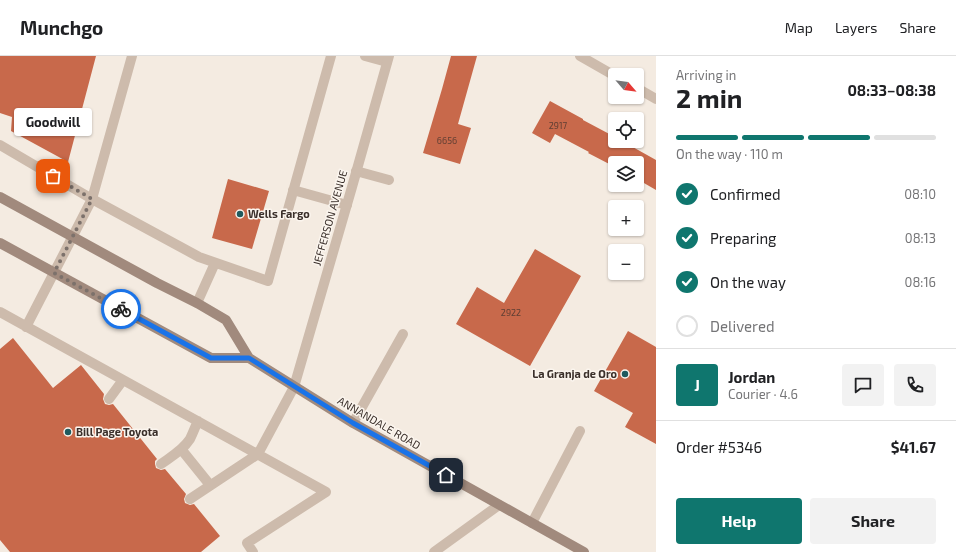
<!DOCTYPE html>
<html lang="en">
<head>
<meta charset="utf-8">
<style>
	body { margin:0; font-family:"Exo 2",sans-serif; background:#f2f2f2; color:#202124; height:100vh; display:flex; flex-direction:column; font-size:15px; white-space:nowrap }
	* { box-sizing:border-box; margin:0 }
	p { font-size:13px; color:#757577 }
	.icon { flex:none; width:22px; height:22px; fill:none; stroke:currentColor; stroke-width:2; stroke-linecap:round; stroke-linejoin:round }
	.map { position:relative; flex:1; overflow:hidden }
	.panel { display:flex; flex-direction:column; background:#fff; width:300px }
	.panel>* { flex:none }
	.needle { width:26px; rotate:118deg }
	.buttons { position:absolute; left:608px; top:12px; display:grid; gap:8px }
	.buttons a { display:grid; place-items:center; width:36px; height:36px; border-radius:4px; background:#fff; box-shadow:0 1px 3px #0004; font-size:20px }
	.pin { position:absolute; display:grid; place-items:center; width:34px; height:34px; color:#fff; margin:-17px; border-radius:8px; box-shadow:0 2px 6px #0006 }
	.courier { position:absolute; display:grid; place-items:center; width:40px; height:40px; margin:-20px; border:3px solid #1a73e8; border-radius:50%; background:#fff; color:#222; box-shadow:0 1px 5px #0007 }
	.bubble { position:absolute; height:28px; border-radius:4px; background:#fff; box-shadow:0 1px 3px #0004; font-size:13px; font-weight:700; line-height:28px; text-align:center }
	.headline em { font-style:normal; font-weight:700 }
	.headline div { display:flex; flex-direction:column-reverse }
	.headline { display:flex; align-items:center; justify-content:space-between; height:68px; padding:0 20px }
	h1 { font-size:26px; font-weight:700; line-height:30px }
	.bar { display:grid; grid-template-columns:repeat(4,1fr); gap:6px 4px; align-content:center; height:48px; padding:0 20px }
	.bar i { height:5px; border-radius:3px; background:#e0e0e0 }
	.bar .on { background:#0f766e }
	.bar p { grid-column:span 4 }
	.line { display:flex; align-items:center; gap:10px; padding:0 20px; border-top:1px solid #e0e0e0 }
	.line div { flex:1 }
	.round { display:grid; place-items:center; flex:none; width:42px; height:42px; border-radius:4px; background:#f2f2f2 }
	ol { padding:0 20px; list-style:none }
	li { display:flex; align-items:center; gap:12px; height:44px }
	li p { margin-inline-start:auto }
	li .icon { padding:4px; border-radius:50%; background:#0f766e; color:#fff; stroke-width:4 }
	li:last-child { color:#757577 }
	li i { width:22px; height:22px; border:2px solid #e0e0e0; border-radius:50% }
	.button { display:flex; gap:8px; margin-top:auto; padding:8px 20px }
	.button a { flex:1; height:46px; border-radius:4px; background:#0f766e; color:#fff; font-size:16px; font-weight:700; line-height:46px; text-align:center }
	.button a+a { background:#f2f2f2; color:#202124 }
	header { display:flex; align-items:center; gap:24px; box-sizing:border-box; height:56px; padding:0 20px; background:#fff; border-bottom:1px solid #e0e0e0 }
	header strong { font-size:19px }
	nav { display:flex; gap:22px; margin-inline-start:auto; font-size:14px }
	main { display:flex; flex:1; min-height:0 }
	.map>svg:first-child { display:block }
	.building { fill:#c8694b }
	.lines { fill:none; stroke-linecap:round; stroke-linejoin:round }
	.lane { stroke:#cdbbac; stroke-width:10 }
	.street { stroke:#cdbbac; stroke-width:10 }
	.secondary { stroke:#a18a7d; stroke-width:10 }
	.done { stroke:#7c716b; stroke-width:4; stroke-dasharray:0 7.2 }
	.route { stroke:#1a73e8; stroke-width:5 }
	.poi-dot { fill:#1f5a5e; stroke:#fbf5ee; stroke-width:1.5 }
	.labels { text-anchor:middle; stroke-width:3; stroke-linejoin:round; paint-order:stroke }
	.number-label { font-size:9px; fill:#5e3e33 }
	.poi-label { font-size:11px; font-weight:bold; fill:#3b302b; stroke:#fbf5ee; text-anchor:start }
	.street-label { font-size:11px; fill:#3b302b; stroke:#fbf5ee }
</style>
</head>
<body>
<header>
<strong>Munchgo</strong>
<nav><a>Map</a><a>Layers</a><a>Share</a></nav>
</header>
<main>
<div class="map">
<svg width="656" height="496" viewBox="0 0 656 496">
	<rect width="100%" height="100%" fill="#f4ebe1"/>
	<path class="building" d="M 0,0 L 96,0 L 68,106 L 11,75 L 12,61 L 0,57 Z
		M 451,0 L 477,0 L 458,68 L 471,72 L 460,108 L 423,97 L 442,33 Z
		M 550,45 L 583,63 L 583,64 L 615,81 L 615,85 L 622,85 L 656,104 L 656,134 L 637,123 L 637,107 L 615,107 L 615,111 L 588,97 L 589,96 L 555,78 L 550,87 L 532,77 Z
		M 228,123 L 269,135 L 252,193 L 212,182 Z
		M 535,193 L 581,220 L 530,310 L 456,268 L 477,231 L 504,247 Z
		M 628,275 L 656,291 L 656,388 L 625,371 L 633,357 L 594,335 Z
		M 13,282 L 53,332 L 81,309 L 104,338 L 103,343 L 105,348 L 109,349 L 113,348 L 157,403 L 155,405 L 155,408 L 156,412 L 161,414 L 165,413 L 186,438 L 184,443 L 185,447 L 190,449 L 194,448 L 220,480 L 201,496 L 10,496 L 0,484 L 0,293 Z"/>
	<g class="lines">
		<path class="lane" d="M 365,0 L 387,6
			M 0,89 L 92,143 L 199,201 L 268,225 L 331,0
			M 356,115 L 389,124
			M 293,134 L 347,149
			M 197,247 L 215,207
			M 0,256 L 326,436 L 247,487 L 253,496
			M 26,271 L 92,143 L 132,0
			M 109,343 L 123,324
			M 353,367 L 403,278
			M 181,393 L 210,429
			M 161,408 C 172,400 183,394 190,383 C 193,377 195,371 198,365
			M 190,443 L 258,398 L 294,331
			M 532,467 L 580,375"/>
		<path class="street" d="M 580,0 L 615,20
			M 637,32 L 656,43
			M 294,331 L 352,131 L 389,0
			M 434,496 L 499,449"/>
		<path class="secondary" d="M 0,141 L 157,227 L 197,247 L 226,264 L 249,302 L 353,367 L 584,496
			M 0,187 L 211,302 L 249,302"/>
	</g>
	<g class="lines">
		<path class="done" d="M 53,120 L 92,143 L 54,217 L 121,253"/>
		<path class="route" d="M 121,253 L 211,302 L 249,302 L 353,367 L 446,419"/>
	</g>
	<g class="poi-dot">
		<circle cx="240" cy="158" r="4"/>
		<circle cx="625" cy="318" r="4"/>
		<circle cx="68" cy="376" r="4"/>
	</g>
	<g class="labels">
		<g class="number-label">
			<text x="558" y="73">2917</text>
			<text x="447" y="88">6656</text>
			<text x="511" y="260">2922</text>
		</g>
		<g class="poi-label">
			<text x="248" y="162">Wells Fargo</text>
			<text x="617" y="322" text-anchor="end">La Granja de Oro</text>
			<text x="76" y="380">Bill Page Toyota</text>
		</g>
		<g class="street-label">
			<text transform="translate(330 162) rotate(-74)" y="4">JEFFERSON AVENUE</text>
			<text transform="translate(379 367) rotate(30)" y="4">ANNANDALE ROAD</text>
		</g>
	</g>
</svg>
<div class="buttons">
<a><svg class="needle" viewBox="-14 -14 28 28"><path d="M0-13l5 13h-10z" fill="#e53935"/><path d="M0 13l5-13h-10z" fill="#757577"/></svg></a>
<a><svg class="icon" aria-label="locate" viewBox="0 0 24 24"><circle cx="12" cy="12" r="6"/><path d="M12 2v4M12 18v4M2 12h4M18 12h4"/></svg></a>
<a><svg class="icon" aria-label="layers" viewBox="0 0 24 24"><path d="M12 4l9 5-9 5-9-5zM3 14l9 5 9-5"/></svg></a>
<a>+</a>
<a>−</a>
</div>
<div class="pin" style="left:53px;top:120px;background:#ea580c"><svg class="icon" aria-label="bag" viewBox="0 0 24 24"><path d="M5 8h14l-1 12H6zM9 8a3 3 0 0 1 6 0"/></svg></div>
<div class="pin" style="left:446px;top:419px;background:#1f2937"><svg class="icon" aria-label="home" viewBox="0 0 24 24"><path d="M3 11l9-7 9 7M6 9v11h12V9"/></svg></div>
<div class="courier" style="left:121px;top:253px"><svg class="icon" aria-label="bike" viewBox="0 0 24 24"><circle cx="6" cy="16" r="4"/><circle cx="18" cy="16" r="4"/><path d="M6 16l4-8h5l3 8M10 8l3 8H6M13 5h3"/></svg></div>
<div class="bubble" style="left:14px;top:52px;width:78px">Goodwill</div>
</div>
<section class="panel">
<div class="headline"><div><h1>2 min</h1><p>Arriving in</p></div><em>08:33–08:38</em></div>
<div class="bar"><i class="on"></i><i class="on"></i><i class="on"></i><i></i><p>On the way · 110 m</p></div>
<ol>
<li><svg class="icon" aria-label="check" viewBox="0 0 24 24"><path d="M5 12l5 5 9-10"/></svg>Confirmed<p>08:10</p></li>
<li><svg class="icon" aria-label="check" viewBox="0 0 24 24"><path d="M5 12l5 5 9-10"/></svg>Preparing<p>08:13</p></li>
<li><svg class="icon" aria-label="check" viewBox="0 0 24 24"><path d="M5 12l5 5 9-10"/></svg>On the way<p>08:16</p></li>
<li><i></i>Delivered</li>
</ol>
<div class="line" style="height:72px"><b class="round" style="background:#0f766e;color:#fff">J</b><div><b>Jordan</b><p>Courier · 4.6</p></div><a class="round"><svg class="icon" aria-label="chat" viewBox="0 0 24 24"><path d="M4 5h16v11H9l-5 4z"/></svg></a><a class="round"><svg class="icon" aria-label="phone" viewBox="0 0 24 24"><path d="M5 4h4l2 5-3 2q2 4 5 5l2-3 5 2v4C11 20 4 13 5 4z"/></svg></a></div>
<div class="line" style="height:52px"><div>Order #5346</div><b>$41.67</b></div>
<div class="button"><a>Help</a><a>Share</a></div>
</section>
</main>
</body>
</html>
